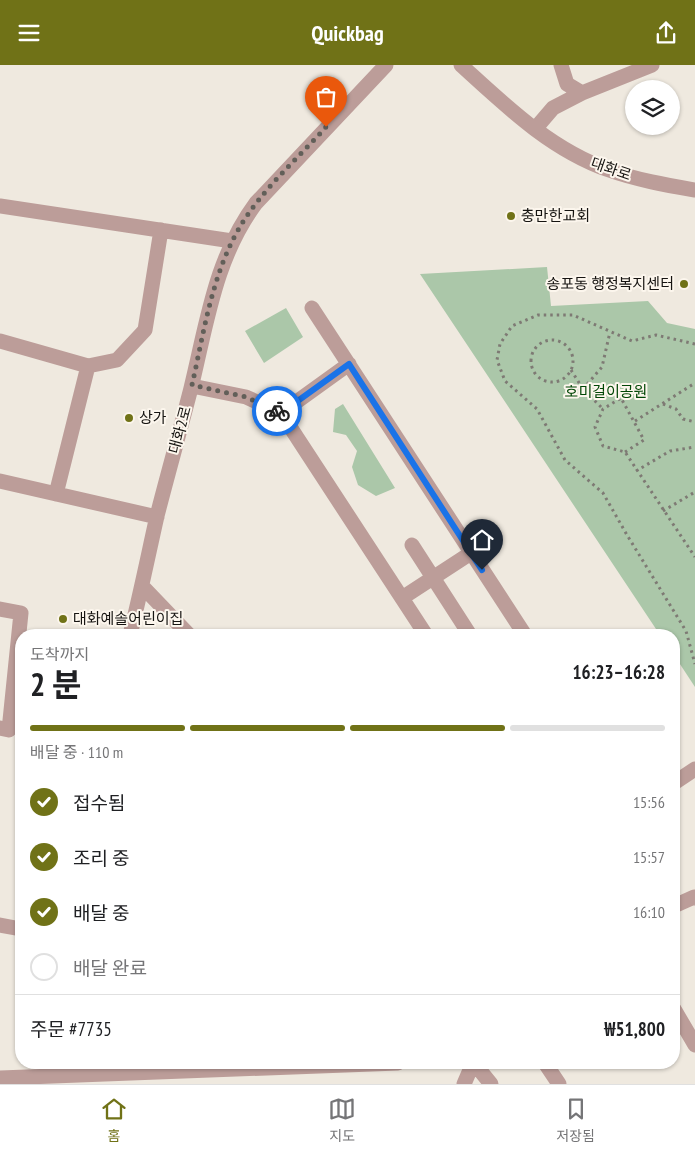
<!DOCTYPE html>
<html lang="ko">
<head>
<meta charset="utf-8">
<style>
	body { margin:0; font-family:"PT Sans Narrow","Noto Sans KR",sans-serif; background:#f2f2f2; color:#202124; height:100vh; display:flex; flex-direction:column; font-size:19px; white-space:nowrap }
	* { box-sizing:border-box; margin:0 }
	p { font-size:16px; color:#757577 }
	.icon { flex:none; width:28px; height:28px; fill:none; stroke:currentColor; stroke-width:2; stroke-linecap:round; stroke-linejoin:round }
	.map { position:relative; flex:1; overflow:hidden }
	.panel { position:absolute; left:15px; top:564px; width:665px; height:440px; display:flex; flex-direction:column; background:#fff; border-radius:20px; box-shadow:0 1px 4px #0004 }
	.panel>* { flex:none }
	.fabs { position:absolute; left:625px; top:15px; display:grid; gap:10px }
	.fabs a { display:grid; place-items:center; width:55px; height:55px; border-radius:50%; background:#fff; box-shadow:0 1px 4px #0004; font-size:25px }
	.pin { position:absolute; display:grid; place-items:center; width:42px; height:42px; color:#fff; margin:-51px -21px; border-radius:50% 50% 50% 0; rotate:-45deg; box-shadow:0 0 5px #0007 }
	.pin .icon { rotate:45deg }
	.courier { position:absolute; display:grid; place-items:center; width:50px; height:50px; margin:-25px; border:4px solid #1a73e8; border-radius:50%; background:#fff; color:#222; box-shadow:0 1px 6px #0007 }
	.head em { font-style:normal; font-weight:700 }
	.head div { display:flex; flex-direction:column-reverse }
	.head { display:flex; align-items:center; justify-content:space-between; height:85px; padding:0 15px }
	h1 { font-size:32px; font-weight:700; line-height:38px }
	.bar { display:grid; grid-template-columns:repeat(4,1fr); gap:8px 5px; align-content:center; height:60px; padding:0 15px }
	.bar i { height:6px; border-radius:4px; background:#e0e0e0 }
	.bar .on { background:#707217 }
	.bar p { grid-column:span 4 }
	.line { display:flex; align-items:center; gap:12px; padding:0 15px; border-top:1px solid #e0e0e0 }
	.line div { flex:1 }
	ol { padding:0 15px; list-style:none }
	li { display:flex; align-items:center; gap:15px; height:55px }
	li p { margin-inline-start:auto }
	li .icon { padding:5px; border-radius:50%; background:#707217; color:#fff; stroke-width:4 }
	li:last-child { color:#757577 }
	li i { width:28px; height:28px; border:2px solid #e0e0e0; border-radius:50% }
	header { display:flex; justify-content:space-between; align-items:center; height:65px; padding:0 15px; background:#707217; color:#fff; font-size:22px; font-weight:700 }
	.tabs { display:flex; justify-content:space-around; align-items:center; height:70px; border-top:1px solid #e0e0e0; background:#fff; font-size:14px; color:#757577 }
	.tabs a { display:grid; justify-items:center; gap:2px }
	.tabs .on { color:#707217 }
	.map>svg:first-child { display:block }
	.green { fill:#abc7a9 }
	.lines { fill:none; stroke-linecap:round; stroke-linejoin:round }
	.path { stroke:#7e7a74; stroke-width:3; stroke-dasharray:2.5 4; stroke-linecap:butt }
	.minor { stroke:#bc9d99; stroke-width:15 }
	.done { stroke:#625f59; stroke-width:5; stroke-dasharray:0 9 }
	.route { stroke:#1a73e8; stroke-width:6 }
	.poi-dot { fill:#707217; stroke:#fcf6ed; stroke-width:2 }
	.labels { text-anchor:middle; stroke-width:4; stroke-linejoin:round; paint-order:stroke }
	.street-label { font-size:15px; fill:#161411; stroke:#fcf6ed }
	.poi-label { font-size:15px; fill:#161411; stroke:#fcf6ed; text-anchor:start }
	.park-label { font-size:15px; fill:#004605; stroke:#fcf6ed }
</style>
</head>
<body>
<header><svg class="icon" aria-label="menu" viewBox="0 0 24 24"><path d="M4 6h16M4 12h16M4 18h16"/></svg>Quickbag<svg class="icon" aria-label="share" viewBox="0 0 24 24"><path d="M12 15V3M7 8l5-5 5 5M5 13v7h14v-7"/></svg></header>
<div class="map">
<svg width="695" height="1019" viewBox="0 0 695 1019">
	<rect width="100%" height="100%" fill="#efe9df"/>
	<path class="green" d="M 547,202 L 551,241 L 648,236 L 667,258 L 695,264 L 695,622 L 674,590 L 674,570 L 660,570 L 420,209 Z
		M 286,243 L 303,272 L 264,298 L 245,266 Z
		M 343,339 L 395,423 L 376,431 L 358,420 L 352,402 L 357,386 L 346,370 L 333,367 L 335,344 Z"/>
	<g class="lines">
		<path class="path" d="M531 296a21 21 0 1 1 42 0a21 21 0 1 1-42 0Z
			M 695,279 L 656,270 L 632,276 L 573,250 L 538,250 L 512,261 L 500,279 L 497,295 L 505,316 L 537,344 L 565,395 L 603,428 L 627,470 L 686,566 L 695,599
			M 571,305 L 583,324 L 603,344
			M 583,324 L 602,302 L 610,267
			M 663,339 L 676,344 L 683,354 L 695,357
			M 635,356 L 695,318
			M 625,387 L 644,375 L 621,333 L 603,344 L 595,362 L 603,381 L 625,387 L 695,492
			M 636,406 L 670,386 L 695,382
			M 663,446 L 695,427"/>
		<path class="minor" d="M 461,0 C 506,41 551,85 609,105 C 637,115 666,120 695,125
			M 561,0 L 567,19 L 582,28
			M 535,64 L 553,43 L 582,28 L 652,0
			M 0,141 L 232,176
			M 312,243 L 525,570
			M 0,276 L 88,301 L 117,295 L 145,265 L 161,165
			M 192,321 L 246,332 L 281,348 L 426,570
			M 281,348 L 349,299
			M 0,416 L 157,452
			M 56,429 L 88,301
			M 412,480 L 470,570
			M 142,521 L 189,570
			M 402,533 L 471,488
			M 0,544 L 21,548 L 9,665 L 0,663
			M 130,570 C 140,531 148,491 157,451 C 168,408 180,366 191,323 C 207,258 215,193 256,138 L 386,0
			M 674,718 L 695,704
			M 674,841 L 694,832 L 695,833
			M 0,860 L 21,864
			M 674,944 L 695,980
			M 474,998 L 491,1019
			M 545,998 L 559,1019
			M 0,1013 L 398,998
			M 464,1019 L 473,998"/>
	</g>
	<g class="lines">
		<path class="done" d="M 277,346 L 246,332 L 192,320 C 204,267 212,208 241,160 C 263,124 297,94 326,62"/>
		<path class="route" d="M 277,346 L 281,348 L 349,299 L 482,505"/>
	</g>
	<g class="poi-dot">
		<circle cx="511" cy="151" r="5"/>
		<circle cx="684" cy="219" r="5"/>
		<circle cx="129" cy="353" r="5"/>
		<circle cx="63" cy="554" r="5"/>
	</g>
	<g class="labels">
		<g class="street-label">
			<text transform="translate(611 104) rotate(19)" y="5">대화로</text>
			<text transform="translate(180 365) rotate(-75)" y="5">대화2로</text>
		</g>
		<g class="poi-label">
			<text x="521" y="156">충만한교회</text>
			<text x="674" y="224" text-anchor="end">송포동 행정복지센터</text>
			<text x="139" y="358">상가</text>
			<text x="73" y="559">대화예솔어린이집</text>
		</g>
		<g class="park-label">
			<text x="606" y="332">호미걸이공원</text>
		</g>
	</g>
</svg>
<div class="fabs">
<a><svg class="icon" aria-label="layers" viewBox="0 0 24 24"><path d="M12 4l9 5-9 5-9-5zM3 14l9 5 9-5"/></svg></a>
</div>
<div class="pin" style="left:326px;top:62px;background:#ea580c"><svg class="icon" aria-label="bag" viewBox="0 0 24 24"><path d="M5 8h14l-1 12H6zM9 8a3 3 0 0 1 6 0"/></svg></div>
<div class="pin" style="left:482px;top:505px;background:#1f2937"><svg class="icon" aria-label="home" viewBox="0 0 24 24"><path d="M3 11l9-7 9 7M6 9v11h12V9"/></svg></div>
<div class="courier" style="left:277px;top:346px"><svg class="icon" aria-label="bike" viewBox="0 0 24 24"><circle cx="6" cy="16" r="4"/><circle cx="18" cy="16" r="4"/><path d="M6 16l4-8h5l3 8M10 8l3 8H6M13 5h3"/></svg></div>
<section class="panel">
<div class="head"><div><h1>2 분</h1><p>도착까지</p></div><em>16:23–16:28</em></div>
<div class="bar"><i class="on"></i><i class="on"></i><i class="on"></i><i></i><p>배달 중 · 110 m</p></div>
<ol>
<li><svg class="icon" aria-label="check" viewBox="0 0 24 24"><path d="M5 12l5 5 9-10"/></svg>접수됨<p>15:56</p></li>
<li><svg class="icon" aria-label="check" viewBox="0 0 24 24"><path d="M5 12l5 5 9-10"/></svg>조리 중<p>15:57</p></li>
<li><svg class="icon" aria-label="check" viewBox="0 0 24 24"><path d="M5 12l5 5 9-10"/></svg>배달 중<p>16:10</p></li>
<li><i></i>배달 완료</li>
</ol>
<div class="line" style="height:65px"><div>주문 #7735</div><b>₩51,800</b></div>
</section>
</div>
<nav class="tabs">
<a class="on"><svg class="icon" aria-label="home" viewBox="0 0 24 24"><path d="M3 11l9-7 9 7M6 9v11h12V9"/></svg>홈</a>
<a><svg class="icon" aria-label="map" viewBox="0 0 24 24"><path d="M3 6l6-2 6 2 6-2v14l-6 2-6-2-6 2zM9 4v14M15 6v14"/></svg>지도</a>
<a><svg class="icon" aria-label="saved" viewBox="0 0 24 24"><path d="M7 4h10v16l-5-4-5 4z"/></svg>저장됨</a>
</nav>
</body>
</html>
